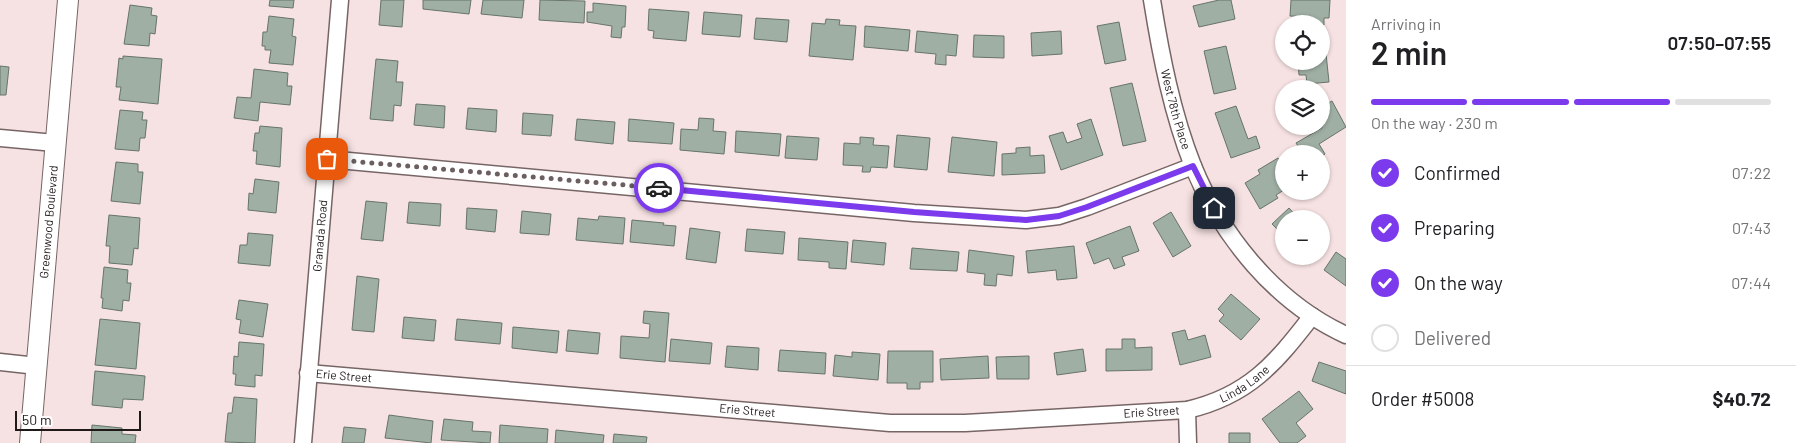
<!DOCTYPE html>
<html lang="en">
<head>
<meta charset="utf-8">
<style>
	body { margin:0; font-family:Barlow,sans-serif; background:#f2f2f2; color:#202124; height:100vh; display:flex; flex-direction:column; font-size:19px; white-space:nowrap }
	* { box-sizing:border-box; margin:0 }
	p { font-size:16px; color:#757577 }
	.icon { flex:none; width:28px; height:28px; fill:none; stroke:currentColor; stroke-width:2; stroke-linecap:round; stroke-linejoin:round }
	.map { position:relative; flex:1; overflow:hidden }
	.panel { display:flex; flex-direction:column; background:#fff; width:450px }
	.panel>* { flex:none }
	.buttons { position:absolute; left:1275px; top:15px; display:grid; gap:10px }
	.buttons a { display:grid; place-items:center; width:55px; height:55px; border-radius:50%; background:#fff; box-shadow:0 1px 4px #0004; font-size:25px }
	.scale { position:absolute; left:15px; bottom:12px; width:126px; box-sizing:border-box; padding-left:5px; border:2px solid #201919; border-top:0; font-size:14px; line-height:18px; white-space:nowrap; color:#201919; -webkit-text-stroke:4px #fff; paint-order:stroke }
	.pin { position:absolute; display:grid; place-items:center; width:42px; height:42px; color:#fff; margin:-21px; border-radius:10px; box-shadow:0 2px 8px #0006 }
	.courier { position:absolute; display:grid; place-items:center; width:50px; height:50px; margin:-25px; border:4px solid #7c3aed; border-radius:50%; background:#fff; color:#222; box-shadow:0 1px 6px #0007 }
	.headline em { font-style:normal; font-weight:600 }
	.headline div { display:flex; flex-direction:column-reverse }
	.headline { display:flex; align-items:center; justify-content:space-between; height:85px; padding:0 25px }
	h1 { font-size:32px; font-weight:600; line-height:38px }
	.bar { display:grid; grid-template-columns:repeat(4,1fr); gap:8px 5px; align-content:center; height:60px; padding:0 25px }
	.bar i { height:6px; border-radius:4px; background:#e0e0e0 }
	.bar .selected { background:#7c3aed }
	.bar p { grid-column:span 4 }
	.line { display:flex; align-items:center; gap:12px; padding:0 25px; border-top:1px solid #e0e0e0 }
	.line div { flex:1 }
	ol { padding:0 25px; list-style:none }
	li { display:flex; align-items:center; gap:15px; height:55px }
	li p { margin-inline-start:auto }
	li .icon { padding:5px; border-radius:50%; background:#7c3aed; color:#fff; stroke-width:4 }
	li:last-child { color:#757577 }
	li i { width:28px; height:28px; border:2px solid #e0e0e0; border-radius:50% }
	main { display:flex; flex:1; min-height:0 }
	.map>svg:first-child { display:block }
	.building { fill:#9fafa4; stroke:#66746a }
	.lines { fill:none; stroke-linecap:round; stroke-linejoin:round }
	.minor-casing { stroke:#776566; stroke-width:19 }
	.tertiary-casing { stroke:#776566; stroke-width:22 }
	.minor { stroke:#fff; stroke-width:16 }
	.tertiary { stroke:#fff; stroke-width:20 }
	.done { stroke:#6b5f60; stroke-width:5; stroke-dasharray:0 9 }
	.route { stroke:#7c3aed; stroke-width:6 }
	.labels { text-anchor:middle; stroke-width:5; stroke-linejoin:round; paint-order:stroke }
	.street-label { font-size:12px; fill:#201919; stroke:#fff }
</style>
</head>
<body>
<main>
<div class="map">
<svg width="1346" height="443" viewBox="0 0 1346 443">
	<rect width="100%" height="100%" fill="#f7e2e3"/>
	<path class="building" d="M 270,0 L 294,0 L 293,8 L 269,6 Z
		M 381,0 L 404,0 L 402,27 L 379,25 Z
		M 423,0 L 471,0 L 469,14 L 423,9 Z
		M 483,0 L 524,0 L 522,18 L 481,14 Z
		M 540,0 L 585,1 L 584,23 L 539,20 Z
		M 1219,0 L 1231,0 L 1235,19 L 1199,27 L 1193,6 Z
		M 1291,0 L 1330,0 L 1329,18 L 1324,18 L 1324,25 L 1309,24 L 1309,17 L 1290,16 Z
		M 593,3 L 626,6 L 625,27 L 622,27 L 621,38 L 611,37 L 612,26 L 587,22 L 587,12 L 593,12 Z
		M 130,5 L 152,8 L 151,15 L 157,16 L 155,34 L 150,33 L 149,46 L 124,44 Z
		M 649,9 L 689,12 L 686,41 L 653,38 L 654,31 L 648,30 Z
		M 704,12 L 742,15 L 740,37 L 702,34 Z
		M 269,16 L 294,19 L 292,36 L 296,37 L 293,65 L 269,63 L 271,50 L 265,50 L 265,46 L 262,46 L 263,32 L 267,32 Z
		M 756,18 L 789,20 L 787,42 L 754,39 Z
		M 826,19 L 840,20 L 839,25 L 856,26 L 853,60 L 809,56 L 812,23 L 825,24 Z
		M 1119,22 L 1126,60 L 1105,64 L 1097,26 Z
		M 865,26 L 910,30 L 908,51 L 864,47 Z
		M 917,31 L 958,35 L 956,56 L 946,55 L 946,65 L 935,64 L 936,54 L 915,52 Z
		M 1061,31 L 1062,54 L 1032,56 L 1031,33 Z
		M 974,35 L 1004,36 L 1004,58 L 973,57 Z
		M 1321,44 L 1325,44 L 1329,82 L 1307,84 L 1306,75 L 1299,75 L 1298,62 L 1321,61 Z
		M 1226,46 L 1236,89 L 1214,94 L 1204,51 Z
		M 123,56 L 162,59 L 158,104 L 119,100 L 121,87 L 116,87 L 119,58 L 123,59 Z
		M 376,59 L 398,61 L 396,82 L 403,82 L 401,106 L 394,105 L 393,121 L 370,119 Z
		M 0,66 L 9,67 L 6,95 L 0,95 Z
		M 254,69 L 288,73 L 287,86 L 292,86 L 290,105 L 260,102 L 258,121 L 234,118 L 237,97 L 251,98 Z
		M 1132,83 L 1146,141 L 1123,146 L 1110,88 Z
		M 1332,101 L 1346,127 L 1319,144 L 1325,154 L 1321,157 L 1321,154 L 1303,154 L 1296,143 L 1322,128 L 1321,107 Z
		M 416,104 L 445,106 L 444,128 L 414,125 Z
		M 1236,106 L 1248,139 L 1256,136 L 1260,148 L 1231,158 L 1215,113 Z
		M 468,108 L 497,110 L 496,132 L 466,129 Z
		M 120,110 L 143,112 L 142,120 L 147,120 L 145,138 L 140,138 L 139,151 L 115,149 Z
		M 523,113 L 553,115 L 551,136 L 522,134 Z
		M 699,118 L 714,119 L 713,131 L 726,132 L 724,154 L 680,150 L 681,129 L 698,130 Z
		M 577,119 L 615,122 L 613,144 L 575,140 Z
		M 629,119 L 674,123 L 672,144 L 628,141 Z
		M 1091,119 L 1103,155 L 1061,170 L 1049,136 L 1063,132 L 1067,143 L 1082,138 L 1077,124 Z
		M 260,126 L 282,128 L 280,167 L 256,164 L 257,151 L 253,151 L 255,133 L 259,133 Z
		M 736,131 L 781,134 L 779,156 L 735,152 Z
		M 897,135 L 930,138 L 927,170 L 894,167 Z
		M 787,136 L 819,138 L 817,160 L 785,158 Z
		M 860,137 L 874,138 L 873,145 L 889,146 L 887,168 L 871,167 L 870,172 L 862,172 L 863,166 L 843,165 L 844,143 L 860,144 Z
		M 952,137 L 997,142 L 994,176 L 948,172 Z
		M 1030,147 L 1030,156 L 1044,155 L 1045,173 L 1002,175 L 1002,154 L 1016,153 L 1016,148 Z
		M 1278,158 L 1284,168 L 1284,190 L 1276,195 L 1278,198 L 1260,209 L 1245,183 L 1260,174 L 1258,170 Z
		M 116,162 L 138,164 L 138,172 L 143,172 L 140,204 L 111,201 Z
		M 255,179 L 279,182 L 276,213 L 248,210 L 249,193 L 253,194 Z
		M 366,201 L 387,203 L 383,241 L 361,239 Z
		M 409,202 L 441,204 L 440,226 L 407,223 Z
		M 467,208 L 497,210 L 495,232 L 466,229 Z
		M 1289,208 L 1299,219 L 1284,219 L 1284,236 L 1272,224 Z
		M 522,211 L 551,214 L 549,235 L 520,233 Z
		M 1171,212 L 1191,246 L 1173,257 L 1153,223 Z
		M 109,215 L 140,218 L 138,249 L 134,248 L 132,265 L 109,263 L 110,246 L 106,246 Z
		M 599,216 L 625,218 L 623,244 L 576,240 L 578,218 L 598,220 Z
		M 632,220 L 664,223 L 663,225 L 676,226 L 674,246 L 630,242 Z
		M 1130,226 L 1139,251 L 1122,257 L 1125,265 L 1114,269 L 1109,258 L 1094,264 L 1086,243 Z
		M 690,228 L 720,232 L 716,263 L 686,259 Z
		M 747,229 L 785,232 L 783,254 L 745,251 Z
		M 248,233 L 273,235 L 270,266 L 238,263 L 240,245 L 247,245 Z
		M 799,238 L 848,242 L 846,269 L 829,268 L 829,262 L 798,260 Z
		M 853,240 L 886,243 L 884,265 L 851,262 Z
		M 1074,246 L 1077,278 L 1057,280 L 1056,270 L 1028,273 L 1026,251 Z
		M 912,248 L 959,252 L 957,271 L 910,269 Z
		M 969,250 L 1014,256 L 1012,276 L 997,274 L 996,286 L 984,285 L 985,274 L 967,272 Z
		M 1336,252 L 1346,259 L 1346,286 L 1324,270 Z
		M 104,267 L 128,270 L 127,283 L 131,283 L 129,301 L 123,300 L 122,311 L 102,308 L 103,298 L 101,298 Z
		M 357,276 L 379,279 L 374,332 L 352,330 Z
		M 1231,294 L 1260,319 L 1241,340 L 1219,321 L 1224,315 L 1218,309 Z
		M 239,300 L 268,304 L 263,337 L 239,333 L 241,320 L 236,319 Z
		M 644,311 L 669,313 L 665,362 L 620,358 L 621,336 L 649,338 L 650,324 L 643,323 Z
		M 404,317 L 436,320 L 434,341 L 402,338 Z
		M 100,319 L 140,323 L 136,369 L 95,365 Z
		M 457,319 L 502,323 L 500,344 L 455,340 Z
		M 513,327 L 559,331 L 557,353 L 512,348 Z
		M 568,330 L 600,333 L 598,354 L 566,351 Z
		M 1185,330 L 1188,340 L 1205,335 L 1211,357 L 1180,365 L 1172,333 Z
		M 671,339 L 712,343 L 710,364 L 669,361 Z
		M 1122,339 L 1135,339 L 1135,348 L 1152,347 L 1152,370 L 1106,371 L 1106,349 L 1122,349 Z
		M 239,342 L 264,344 L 262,376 L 255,375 L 255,387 L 235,385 L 236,374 L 233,374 L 234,356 L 238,357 Z
		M 727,346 L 759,348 L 758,370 L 725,367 Z
		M 1083,349 L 1086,371 L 1057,375 L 1054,353 Z
		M 780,350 L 826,353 L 825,374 L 778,371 Z
		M 888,351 L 933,351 L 933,382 L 920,382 L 920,389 L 907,389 L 907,383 L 887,383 Z
		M 852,352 L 880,354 L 878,380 L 833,376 L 835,355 L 852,357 Z
		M 988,356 L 989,378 L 941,380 L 940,359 Z
		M 1029,356 L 1029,379 L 997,379 L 996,357 Z
		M 1319,362 L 1346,371 L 1346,394 L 1312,381 Z
		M 95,371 L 145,376 L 143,400 L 123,399 L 122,408 L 92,405 Z
		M 1299,391 L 1313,409 L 1296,423 L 1306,436 L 1297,443 L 1280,443 L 1262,419 Z
		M 234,397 L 257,399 L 255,443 L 225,442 L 228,413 L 232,413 Z
		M 389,415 L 433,421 L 431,443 L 385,438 Z
		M 444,419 L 473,422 L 472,431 L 491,432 L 490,443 L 441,440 Z
		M 92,425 L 122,428 L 122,434 L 136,435 L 135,443 L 91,443 Z
		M 500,425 L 548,429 L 547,443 L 499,443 Z
		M 344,427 L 366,429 L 364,443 L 342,443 Z
		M 556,430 L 604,435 L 603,443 L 555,443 Z
		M 1229,433 L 1250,433 L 1250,443 L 1229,443 Z
		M 614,434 L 647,437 L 646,443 L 613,443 Z"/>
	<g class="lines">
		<g class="minor-casing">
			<g id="minor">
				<path id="s1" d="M 1152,0 C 1161,56 1172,113 1193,166 C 1222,237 1276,303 1346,335"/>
				<path d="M 0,138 L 55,143"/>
				<path d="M 327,159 L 914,213 L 1026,220 L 1059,216 L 1087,207 L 1193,166"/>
				<path d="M 0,362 L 37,366"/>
				<path id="s2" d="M 308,373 L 890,423 L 965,423 L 1187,410 C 1248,396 1275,364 1312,316"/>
				<path d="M 1187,410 L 1188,443"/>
				<path id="s3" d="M 303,443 L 340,0"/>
			</g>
		</g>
		<g class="tertiary-casing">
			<g id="tertiary">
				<path id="s4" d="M 30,443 L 68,0"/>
			</g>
		</g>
		<use href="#minor" class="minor"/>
		<use href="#tertiary" class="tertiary"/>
	</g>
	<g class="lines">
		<path class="done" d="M 327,159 L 659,188"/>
		<path class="route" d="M 659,188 L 914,212 L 1026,220 L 1059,216 L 1087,207 L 1193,166 L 1214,208"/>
	</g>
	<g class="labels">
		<g class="street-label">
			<text dy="4" stroke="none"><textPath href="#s1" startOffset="112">West 78th Place</textPath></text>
			<text dy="4" stroke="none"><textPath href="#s4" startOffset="222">Greenwood Boulevard</textPath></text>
			<text dy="4" stroke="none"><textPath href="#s3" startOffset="208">Granada Road</textPath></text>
			<text dy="4" stroke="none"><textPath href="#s2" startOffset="36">Erie Street</textPath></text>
			<text dy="4" stroke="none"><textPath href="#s2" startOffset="945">Linda Lane</textPath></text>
			<text dy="4" stroke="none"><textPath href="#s2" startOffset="441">Erie Street</textPath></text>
			<text dy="4" stroke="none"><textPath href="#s2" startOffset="846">Erie Street</textPath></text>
		</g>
	</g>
</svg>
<div class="buttons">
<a><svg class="icon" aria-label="locate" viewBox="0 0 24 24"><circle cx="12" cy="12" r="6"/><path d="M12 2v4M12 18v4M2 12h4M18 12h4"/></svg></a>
<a><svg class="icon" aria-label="layers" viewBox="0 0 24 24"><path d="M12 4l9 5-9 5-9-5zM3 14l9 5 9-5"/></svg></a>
<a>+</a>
<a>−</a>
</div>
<div class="scale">50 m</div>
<div class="pin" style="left:327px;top:159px;background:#ea580c"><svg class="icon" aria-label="bag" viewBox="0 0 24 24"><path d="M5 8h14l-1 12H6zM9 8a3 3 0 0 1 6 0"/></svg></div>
<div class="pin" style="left:1214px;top:208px;background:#1f2937"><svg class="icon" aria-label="home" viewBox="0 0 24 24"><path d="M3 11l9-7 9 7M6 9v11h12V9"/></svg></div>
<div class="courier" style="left:659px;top:188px"><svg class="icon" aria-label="car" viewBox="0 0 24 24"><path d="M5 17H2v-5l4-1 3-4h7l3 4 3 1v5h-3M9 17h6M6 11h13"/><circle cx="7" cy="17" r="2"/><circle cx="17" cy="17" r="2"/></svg></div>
</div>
<section class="panel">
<div class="headline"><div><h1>2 min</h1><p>Arriving in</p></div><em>07:50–07:55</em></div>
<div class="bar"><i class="selected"></i><i class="selected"></i><i class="selected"></i><i></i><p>On the way · 230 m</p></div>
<ol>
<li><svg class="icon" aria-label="check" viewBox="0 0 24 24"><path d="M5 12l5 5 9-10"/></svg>Confirmed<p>07:22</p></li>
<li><svg class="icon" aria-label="check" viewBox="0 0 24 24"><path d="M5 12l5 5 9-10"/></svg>Preparing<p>07:43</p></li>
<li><svg class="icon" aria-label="check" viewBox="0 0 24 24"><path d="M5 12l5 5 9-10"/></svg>On the way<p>07:44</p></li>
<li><i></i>Delivered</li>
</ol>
<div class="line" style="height:65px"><div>Order #5008</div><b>$40.72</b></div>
</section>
</main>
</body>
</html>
